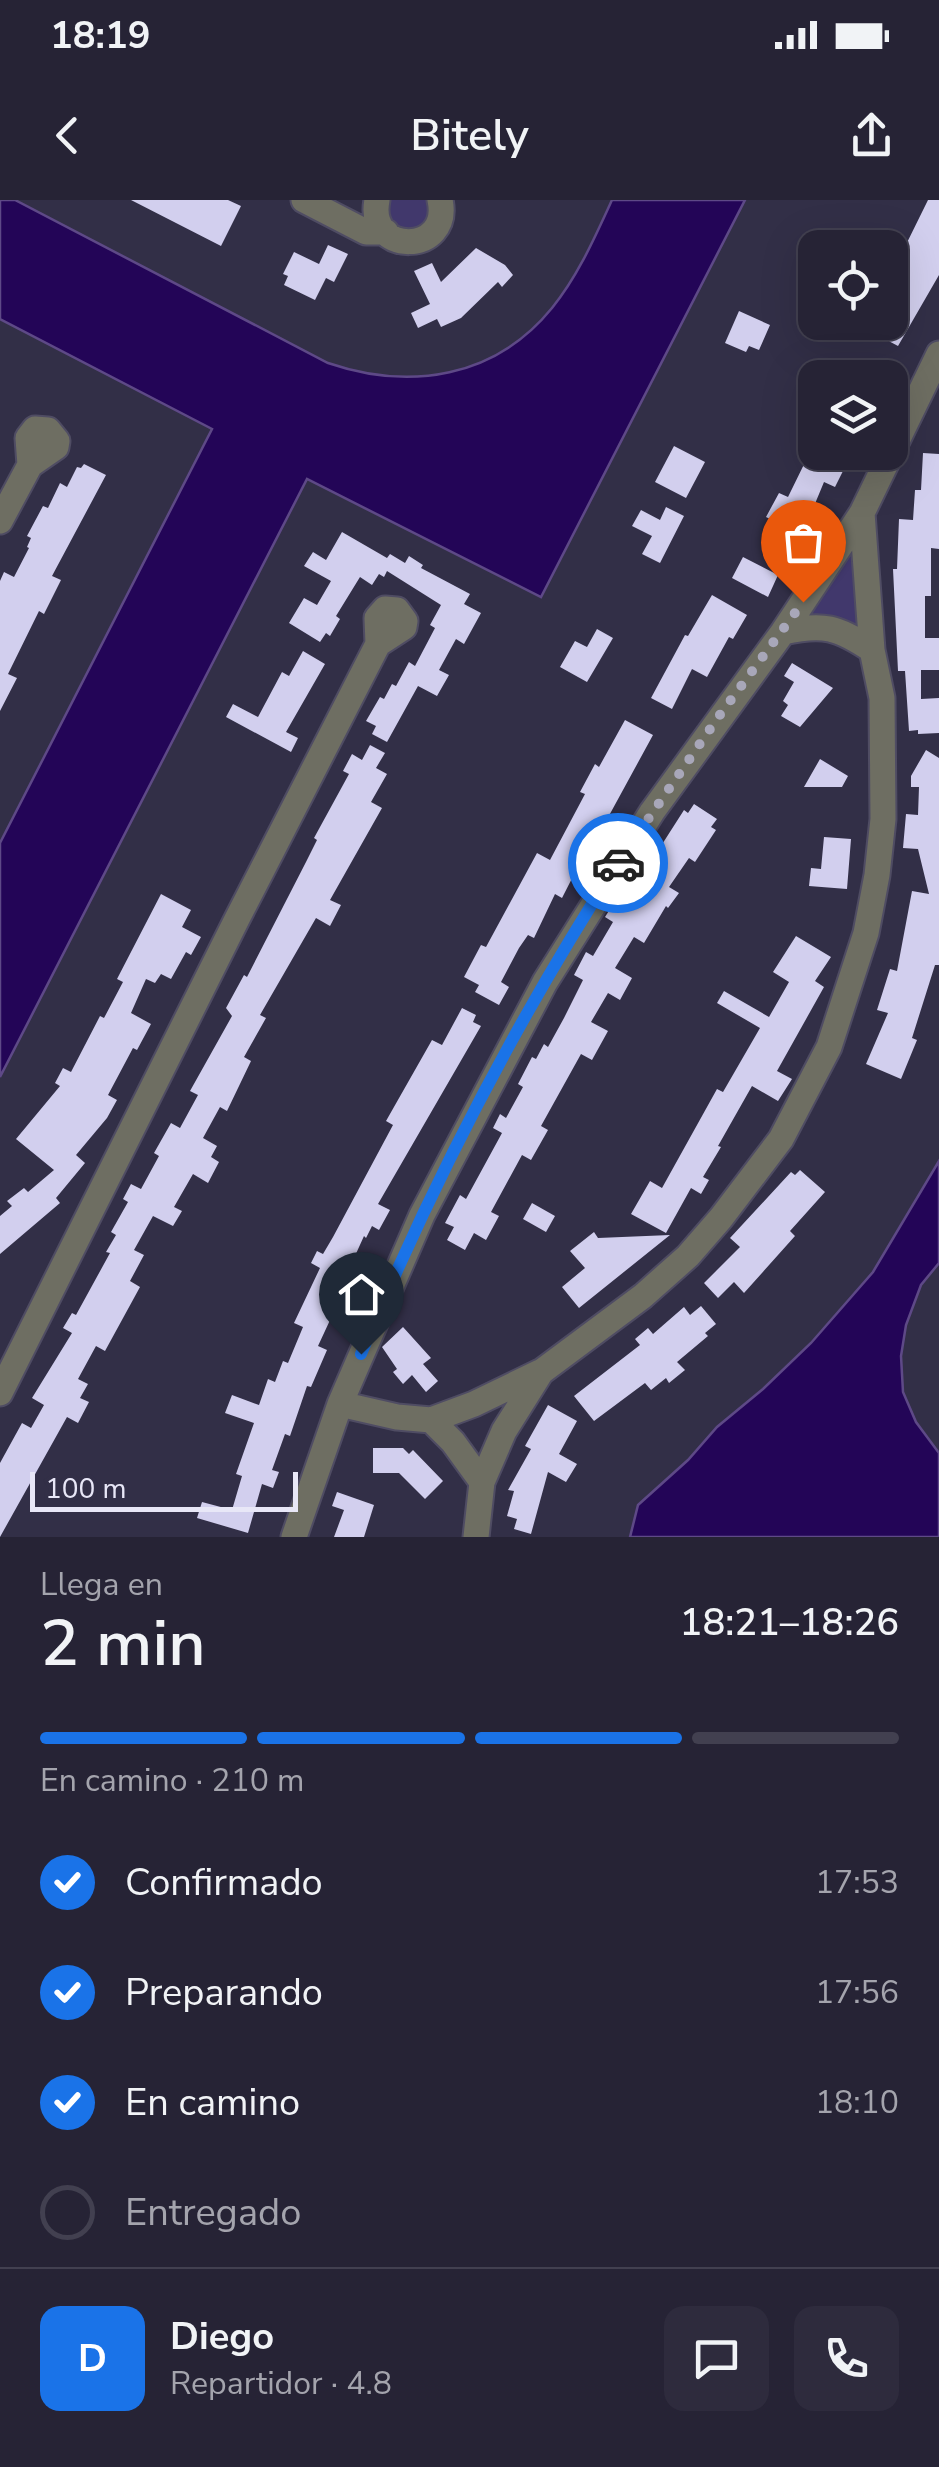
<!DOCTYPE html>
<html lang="es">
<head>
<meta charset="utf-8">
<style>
	body { margin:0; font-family:"Nunito Sans",sans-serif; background:#2e2b3d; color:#f1f3f6; height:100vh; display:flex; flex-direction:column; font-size:38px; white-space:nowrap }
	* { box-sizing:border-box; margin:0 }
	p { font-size:32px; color:#a4a4ad }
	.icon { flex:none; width:55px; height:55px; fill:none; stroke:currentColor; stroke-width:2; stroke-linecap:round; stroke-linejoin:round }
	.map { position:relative; height:1337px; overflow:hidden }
	.panel { display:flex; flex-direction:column; background:#262335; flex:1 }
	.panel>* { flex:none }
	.buttons { position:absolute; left:798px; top:30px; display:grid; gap:20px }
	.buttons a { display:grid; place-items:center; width:110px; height:110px; border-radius:20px; background:#262335; box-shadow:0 10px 40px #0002,0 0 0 2px #424050; font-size:50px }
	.scale { position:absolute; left:30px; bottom:25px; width:268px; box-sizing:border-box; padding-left:10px; border:5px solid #e8e7f7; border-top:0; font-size:28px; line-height:35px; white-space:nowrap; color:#e8e7f7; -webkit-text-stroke:8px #322f47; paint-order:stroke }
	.pin { position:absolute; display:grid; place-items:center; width:85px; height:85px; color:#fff; margin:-102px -42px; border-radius:50% 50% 50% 0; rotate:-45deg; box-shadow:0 0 10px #0007 }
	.pin .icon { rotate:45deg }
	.courier { position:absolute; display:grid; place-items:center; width:100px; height:100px; margin:-50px; border:8px solid #1a73e8; border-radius:50%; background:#fff; color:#222; box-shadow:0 2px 12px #0007 }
	.summary em { font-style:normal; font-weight:600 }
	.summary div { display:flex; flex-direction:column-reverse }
	.summary { display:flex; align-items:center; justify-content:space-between; height:170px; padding:0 40px }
	h1 { font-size:65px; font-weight:600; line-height:75px }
	.bar { display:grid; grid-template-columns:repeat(4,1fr); gap:15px 10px; align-content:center; height:120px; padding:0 40px }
	.bar i { height:12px; border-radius:8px; background:#424050 }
	.bar .on { background:#1a73e8 }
	.bar p { grid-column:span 4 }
	.line { display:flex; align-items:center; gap:25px; padding:0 40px; border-top:2px solid #424050 }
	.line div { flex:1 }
	.round { display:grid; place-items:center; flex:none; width:105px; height:105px; border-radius:20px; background:#2e2b3d }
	ol { padding:0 40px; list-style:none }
	li { display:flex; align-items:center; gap:30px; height:110px }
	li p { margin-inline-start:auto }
	li .icon { padding:10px; border-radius:50%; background:#1a73e8; color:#fff; stroke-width:4 }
	li:last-child { color:#a4a4ad }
	li i { width:55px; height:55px; border:5px solid #424050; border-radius:50% }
	.status { display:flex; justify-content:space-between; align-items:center; height:70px; padding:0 50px; background:#262335; direction:ltr }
	.status svg { height:28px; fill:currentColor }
	header { display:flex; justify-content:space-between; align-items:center; height:130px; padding:0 40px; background:#262335; font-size:45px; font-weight:600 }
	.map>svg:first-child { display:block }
	.green { fill:#41386c }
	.water { fill:#230557; stroke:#5e4987; stroke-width:2.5 }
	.building { fill:#d2cfee }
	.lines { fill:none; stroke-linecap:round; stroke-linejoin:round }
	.minor-casing { stroke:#4f4c63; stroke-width:29 }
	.minor { stroke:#6e6e62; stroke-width:25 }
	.done { stroke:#a8a7b9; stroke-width:10; stroke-dasharray:0 18 }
	.route { stroke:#1a73e8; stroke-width:12 }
</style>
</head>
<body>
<div class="status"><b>18:19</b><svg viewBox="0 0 49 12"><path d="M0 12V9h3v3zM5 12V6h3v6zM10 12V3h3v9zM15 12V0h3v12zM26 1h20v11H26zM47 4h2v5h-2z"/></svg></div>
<header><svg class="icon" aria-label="back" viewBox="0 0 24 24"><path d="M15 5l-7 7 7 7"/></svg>Bitely<svg class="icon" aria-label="share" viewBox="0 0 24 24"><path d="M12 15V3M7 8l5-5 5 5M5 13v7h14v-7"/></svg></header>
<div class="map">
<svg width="939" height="1337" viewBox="0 0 939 1337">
	<rect width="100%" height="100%" fill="#322f47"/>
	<path class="green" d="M 387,0 L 433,0 L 436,13 L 415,36 L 387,23 Z
		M 849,349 L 859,352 L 859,430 L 811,422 L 808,412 Z"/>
	<path class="water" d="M 0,0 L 15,0 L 328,163 C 410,191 495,178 552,108 C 578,76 595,37 612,0 L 745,0 L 541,397 L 307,279 L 0,877 L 0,643 L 212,229 L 0,119 Z
		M 939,961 L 939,1063 L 921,1085 L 906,1125 L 901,1156 L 903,1192 L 916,1222 L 939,1253 L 939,1337 L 630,1337 L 638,1305 L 688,1260 L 717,1227 L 763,1189 L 811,1143 L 873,1072 Z"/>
	<path class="building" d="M 131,0 L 228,0 L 241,6 L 221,46 Z
		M 928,0 L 939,0 L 939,75 L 898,146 L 853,122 L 890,122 L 890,68 L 894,69 Z
		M 328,45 L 348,54 L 334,82 L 326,78 L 315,100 L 284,85 L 288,76 L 283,74 L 294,52 L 319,64 Z
		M 476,48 L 505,65 L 513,75 L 502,87 L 498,82 L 461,118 L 441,127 L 437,119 L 418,128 L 411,113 L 430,104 L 414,71 L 432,63 L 441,82 Z
		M 739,111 L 770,125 L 759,150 L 749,146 L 746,152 L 725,143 Z
		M 674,246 L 705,262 L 686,298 L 655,282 Z
		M 812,248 L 815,252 L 846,265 L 835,287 L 824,282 L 802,335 L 766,317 L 779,293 L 788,297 Z
		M 923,253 L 939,254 L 939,349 L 931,348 L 931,396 L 925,396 L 925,438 L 939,438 L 939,470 L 921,470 L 921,499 L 939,498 L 939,533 L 918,534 L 918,530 L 909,531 L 905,471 L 898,471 L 893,369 L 897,369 L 899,319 L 913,320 L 915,290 L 921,290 Z
		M 84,264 L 106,275 L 52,376 L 61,380 L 44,414 L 39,411 L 8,474 L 17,478 L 0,511 L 0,381 L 4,372 L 14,377 L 29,348 L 27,347 L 31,338 L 27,336 L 43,306 L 48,308 L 60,283 L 67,287 L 77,267 L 81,268 Z
		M 666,307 L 684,316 L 660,363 L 642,354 L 652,336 L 632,326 L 641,310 L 660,320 Z
		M 342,332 L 387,358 L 390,354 L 405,363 L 409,356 L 423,365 L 421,368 L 470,394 L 464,404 L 481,413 L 464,444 L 456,439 L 439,470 L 449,475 L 437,496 L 418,486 L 387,542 L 372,534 L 376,526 L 366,521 L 380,497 L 384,499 L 392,484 L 396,486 L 409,462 L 415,466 L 435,428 L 430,425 L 441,405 L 387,371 L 384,377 L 379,374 L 372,385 L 360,377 L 336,416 L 340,419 L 330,436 L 326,433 L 320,442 L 289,423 L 304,398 L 317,405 L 331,381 L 304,366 L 313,352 L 326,360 Z
		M 743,357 L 778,375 L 768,397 L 732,378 Z
		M 712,395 L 747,415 L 733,439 L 729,437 L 707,477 L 692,469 L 672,509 L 651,498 L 685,435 L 688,436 Z
		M 597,429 L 613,438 L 587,482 L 560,467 L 575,441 L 587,447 Z
		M 303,451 L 325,464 L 286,532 L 298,538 L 291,552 L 226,517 L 233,504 L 258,517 L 282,472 L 289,476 Z
		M 792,463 L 833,488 L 800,527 L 781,516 L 788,505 L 783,501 L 794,482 L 784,476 Z
		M 625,520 L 653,535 L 599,634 L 603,636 L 594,653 L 587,649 L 562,698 L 555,694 L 534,738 L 528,735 L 519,748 L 501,782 L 509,787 L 499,805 L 475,792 L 479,785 L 464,777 L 481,745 L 486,747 L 537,653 L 550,660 L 585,594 L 580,592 L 595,564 L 599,567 Z
		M 370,545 L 385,553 L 376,568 L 387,574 L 371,602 L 382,608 L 330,700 L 341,705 L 330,726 L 316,718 L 260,815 L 266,818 L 244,857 L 251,861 L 227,911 L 220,907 L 203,938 L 217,946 L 211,957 L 219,962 L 208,983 L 193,974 L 174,1007 L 182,1011 L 173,1026 L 153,1016 L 134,1050 L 144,1055 L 130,1081 L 140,1087 L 105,1151 L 96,1146 L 78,1179 L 88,1184 L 80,1198 L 89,1202 L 78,1223 L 67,1217 L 0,1337 L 0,1263 L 22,1223 L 31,1228 L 44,1205 L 32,1198 L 72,1133 L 63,1128 L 72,1113 L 76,1115 L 110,1053 L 106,1052 L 116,1035 L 111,1032 L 128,1002 L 123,999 L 131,984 L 141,989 L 159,956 L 154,953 L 171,923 L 180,928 L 198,895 L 190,891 L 232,816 L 226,808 L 244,775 L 247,777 L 306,662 L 317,640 L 314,638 L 349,574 L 343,571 L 352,554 L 362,560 Z
		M 926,550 L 939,558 L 939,765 L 935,765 L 912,838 L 917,840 L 901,879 L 866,864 L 888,813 L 877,810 L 890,769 L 897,771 L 912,691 L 929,694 L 918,649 L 903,648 L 906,614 L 918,615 L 919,587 L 911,587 L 911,576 Z
		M 820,559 L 848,576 L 842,587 L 804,587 Z
		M 694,604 L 717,619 L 711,627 L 716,630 L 695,662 L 689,658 L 669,687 L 679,693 L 668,708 L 666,706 L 644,743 L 634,737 L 615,768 L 632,778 L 620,800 L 608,793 L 591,822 L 608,831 L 592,860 L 581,854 L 541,926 L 548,930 L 531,960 L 522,955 L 491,1012 L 499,1016 L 486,1040 L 474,1033 L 465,1050 L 447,1040 L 454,1027 L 445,1023 L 460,995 L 466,999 L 502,933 L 493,928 L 500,914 L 506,918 L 523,887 L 518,884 L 532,857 L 536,859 L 544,844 L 548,847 L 564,818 L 583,780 L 574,775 L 586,752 L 593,756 L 613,722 L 605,717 L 612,706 L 620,710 L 684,610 L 688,613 Z
		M 824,637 L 851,639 L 847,689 L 809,686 L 811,668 L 821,669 Z
		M 161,694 L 191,710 L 182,727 L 201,737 L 191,755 L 186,752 L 171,779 L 161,774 L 155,783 L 146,779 L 131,813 L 151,824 L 137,850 L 133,848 L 108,895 L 117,900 L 107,918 L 76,955 L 85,963 L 56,998 L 60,1003 L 0,1054 L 0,1016 L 12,1006 L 7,1001 L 24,988 L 28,992 L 54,970 L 16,939 L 60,886 L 55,883 L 63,868 L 71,872 L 100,816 L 104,818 L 123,782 L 117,779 Z
		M 796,736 L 831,757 L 815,781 L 824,787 L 777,871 L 792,879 L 778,901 L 752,886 L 718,946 L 721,947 L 703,977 L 709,980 L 701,994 L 691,988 L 666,1033 L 631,1014 L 650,981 L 662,988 L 717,889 L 723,892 L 760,828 L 717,803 L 724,791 L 769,817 L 789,782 L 773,772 Z
		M 462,808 L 476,815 L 473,822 L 481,826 L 378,1004 L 390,1010 L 379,1030 L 372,1026 L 366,1038 L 364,1036 L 350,1067 L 360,1071 L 351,1093 L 344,1090 L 318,1146 L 327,1150 L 311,1187 L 307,1186 L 290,1236 L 285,1234 L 272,1270 L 279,1272 L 273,1288 L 262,1284 L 248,1333 L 197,1318 L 202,1302 L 232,1310 L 242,1276 L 236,1274 L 254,1223 L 225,1213 L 232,1195 L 259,1205 L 268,1179 L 275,1182 L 283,1161 L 288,1163 L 303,1127 L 294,1123 L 320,1068 L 311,1063 L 317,1051 L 323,1054 L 333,1037 L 393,925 L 386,921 L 432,840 L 442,845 Z
		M 800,970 L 825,992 L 790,1031 L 795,1036 L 744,1093 L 734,1082 L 718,1098 L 704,1083 L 740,1047 L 730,1038 L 791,972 L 795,975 Z
		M 532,1003 L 555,1016 L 546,1032 L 523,1019 Z
		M 594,1032 L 598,1038 L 670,1035 L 579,1108 L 562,1087 L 585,1068 L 570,1051 Z
		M 701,1106 L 716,1124 L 705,1133 L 708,1136 L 677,1162 L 685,1170 L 669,1183 L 666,1178 L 651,1190 L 645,1183 L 594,1221 L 574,1196 L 640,1145 L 635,1139 L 648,1128 L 653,1134 L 684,1107 L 690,1115 Z
		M 403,1127 L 431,1158 L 423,1164 L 438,1181 L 426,1192 L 412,1175 L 403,1184 L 393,1172 L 397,1169 L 382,1147 Z
		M 548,1205 L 577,1221 L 559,1254 L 577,1264 L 566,1282 L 548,1272 L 531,1334 L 514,1329 L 517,1319 L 507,1316 L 514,1291 L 508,1290 L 531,1249 L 525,1246 Z
		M 373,1248 L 403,1248 L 409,1254 L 413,1250 L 443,1281 L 425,1299 L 399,1273 L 373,1273 Z
		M 337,1292 L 374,1305 L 364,1337 L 334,1337 L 344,1310 L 332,1306 Z"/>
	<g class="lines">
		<g class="minor-casing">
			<path id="minor" d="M 304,0 L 366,32 L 386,32
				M 377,0 C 366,56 452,55 440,0
				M 0,321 L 30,265 L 56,247 L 57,241 L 48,230 L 35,229 L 28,238 L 30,265
				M 783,432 C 823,423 838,427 872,450
				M 0,1193 L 237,719 L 378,444 L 377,418 L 385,409 L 397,410 L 405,421 L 404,427 L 378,444
				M 340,1204 L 397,1217 L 431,1220 L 453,1242 L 482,1282
				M 431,1220 L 474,1204 L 540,1172
				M 294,1337 L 340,1204 L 422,1015 L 545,782 L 652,612 L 783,432 L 862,313
				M 476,1337 L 482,1282 L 504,1231 L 541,1172 L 643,1096 L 688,1056 L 721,1018 L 781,939 L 829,847 L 866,733 L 877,675 L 883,619 L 882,498 L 872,450 L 862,313 L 939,154"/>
		</g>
		<use href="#minor" class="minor"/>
	</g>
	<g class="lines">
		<path class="done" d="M 618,663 L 719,516 L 803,402"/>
		<path class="route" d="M 361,1154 C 432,983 518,818 618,663"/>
	</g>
</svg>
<div class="buttons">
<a><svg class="icon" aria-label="locate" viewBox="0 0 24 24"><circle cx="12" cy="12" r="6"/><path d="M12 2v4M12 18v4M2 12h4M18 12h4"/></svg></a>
<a><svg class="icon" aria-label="layers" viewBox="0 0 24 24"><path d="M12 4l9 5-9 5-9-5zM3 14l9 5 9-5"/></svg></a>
</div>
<div class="scale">100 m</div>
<div class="pin" style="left:803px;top:402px;background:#ea580c"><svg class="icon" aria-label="bag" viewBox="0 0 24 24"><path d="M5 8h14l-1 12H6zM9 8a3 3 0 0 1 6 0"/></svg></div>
<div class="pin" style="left:361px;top:1154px;background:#1f2937"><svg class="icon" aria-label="home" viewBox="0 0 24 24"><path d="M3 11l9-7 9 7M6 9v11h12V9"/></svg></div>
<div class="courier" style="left:618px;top:663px"><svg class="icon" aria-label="car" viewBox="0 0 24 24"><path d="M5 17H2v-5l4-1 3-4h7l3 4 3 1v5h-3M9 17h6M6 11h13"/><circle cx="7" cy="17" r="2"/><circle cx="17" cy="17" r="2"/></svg></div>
</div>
<section class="panel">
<div class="summary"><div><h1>2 min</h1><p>Llega en</p></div><em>18:21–18:26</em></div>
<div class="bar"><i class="on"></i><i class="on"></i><i class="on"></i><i></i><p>En camino · 210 m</p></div>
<ol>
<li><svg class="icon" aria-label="check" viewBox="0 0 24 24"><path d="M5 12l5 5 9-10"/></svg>Confirmado<p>17:53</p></li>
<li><svg class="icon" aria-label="check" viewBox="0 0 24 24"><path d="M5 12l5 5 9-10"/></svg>Preparando<p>17:56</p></li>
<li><svg class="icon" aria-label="check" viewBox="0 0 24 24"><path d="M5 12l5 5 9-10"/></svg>En camino<p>18:10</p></li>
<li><i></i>Entregado</li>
</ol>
<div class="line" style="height:180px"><b class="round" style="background:#1a73e8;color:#fff">D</b><div><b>Diego</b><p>Repartidor · 4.8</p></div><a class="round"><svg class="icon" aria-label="chat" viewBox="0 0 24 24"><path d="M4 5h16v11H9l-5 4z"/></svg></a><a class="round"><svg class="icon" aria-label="phone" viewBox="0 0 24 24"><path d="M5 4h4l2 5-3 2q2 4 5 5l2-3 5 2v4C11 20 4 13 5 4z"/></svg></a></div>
</section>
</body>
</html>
